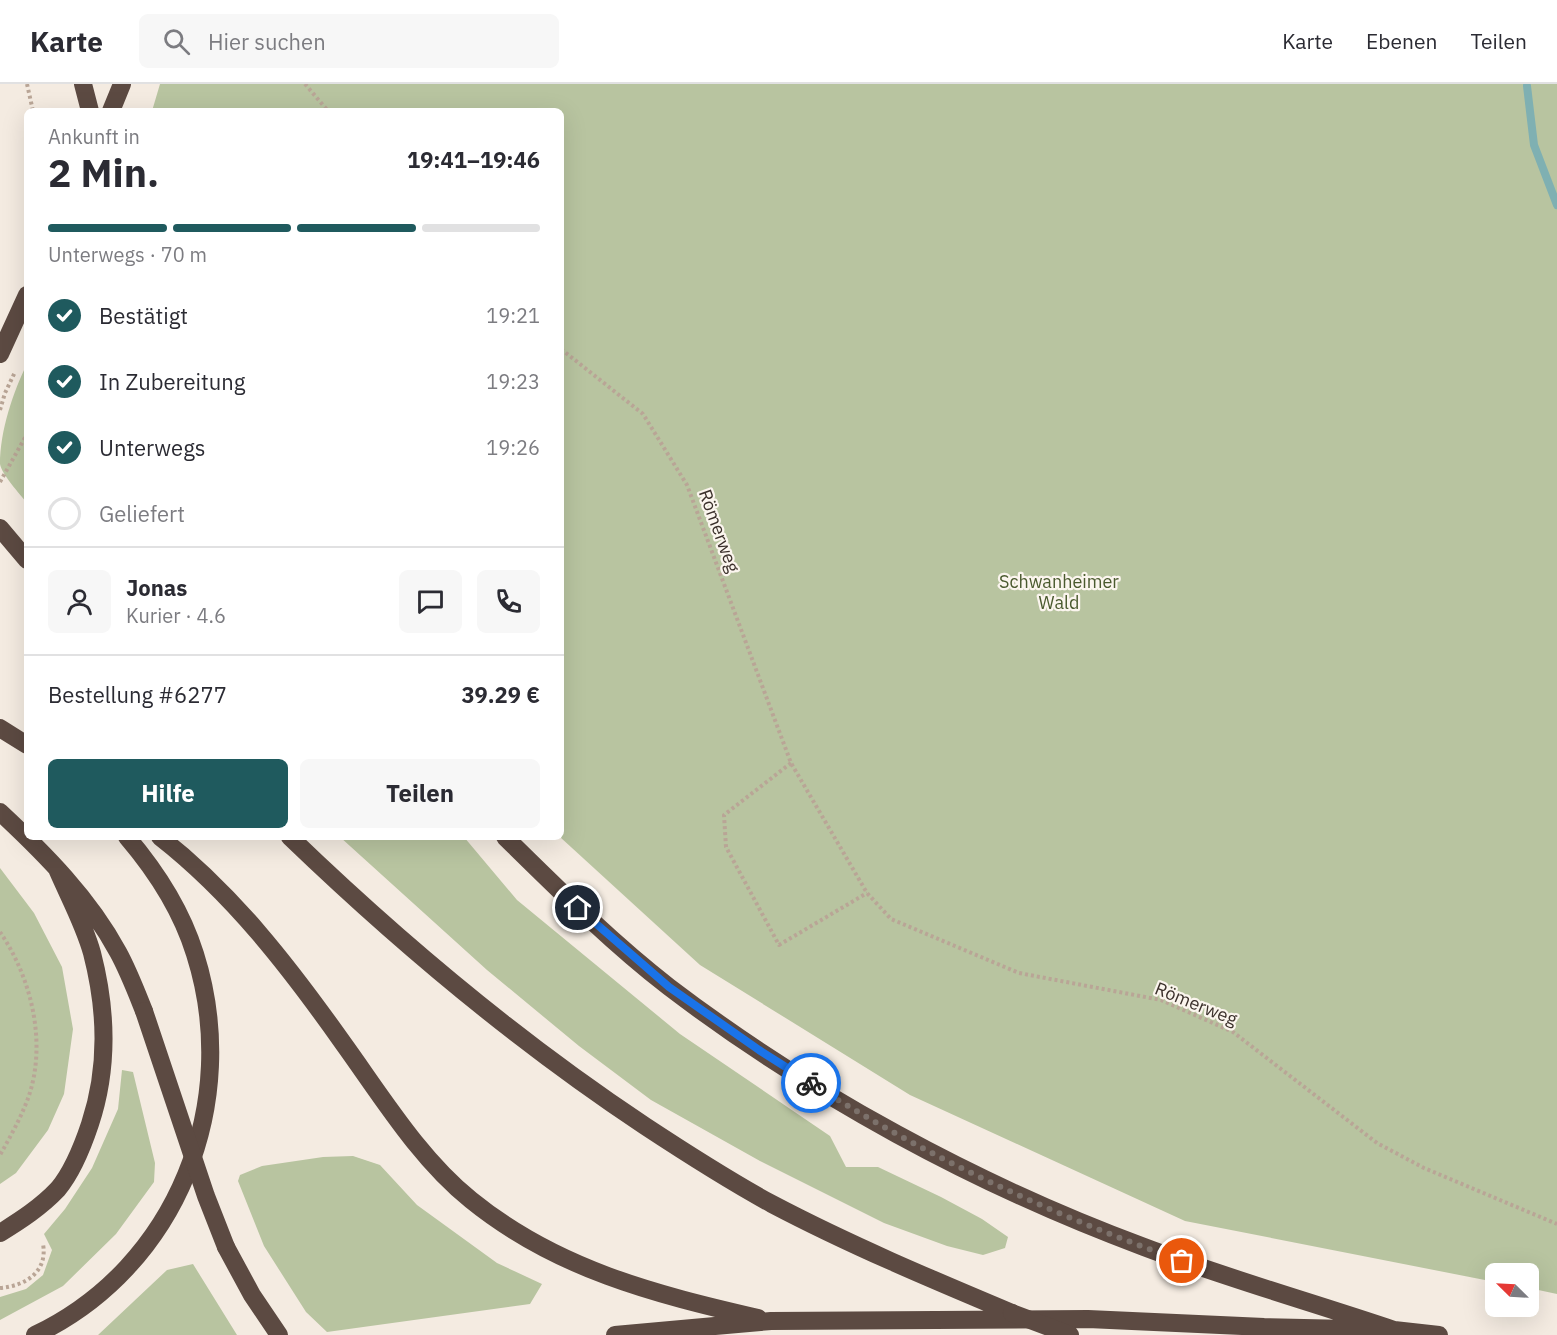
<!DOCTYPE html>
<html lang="de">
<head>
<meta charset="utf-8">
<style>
	body { margin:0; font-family:"IBM Plex Sans",sans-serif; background:#f7f7f7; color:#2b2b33; height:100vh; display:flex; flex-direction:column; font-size:22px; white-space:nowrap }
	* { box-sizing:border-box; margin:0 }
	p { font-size:20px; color:#7c7c81 }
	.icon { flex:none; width:33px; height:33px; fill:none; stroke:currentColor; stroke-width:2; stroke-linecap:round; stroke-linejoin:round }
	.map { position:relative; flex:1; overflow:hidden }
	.details { position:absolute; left:24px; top:24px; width:540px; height:732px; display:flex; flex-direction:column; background:#fff; border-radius:9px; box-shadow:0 6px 24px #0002 }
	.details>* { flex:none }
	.needle { width:39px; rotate:294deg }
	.tools { position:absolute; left:1485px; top:1179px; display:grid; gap:12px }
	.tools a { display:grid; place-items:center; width:54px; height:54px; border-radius:9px; background:#fff; box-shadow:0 6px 24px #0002; font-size:30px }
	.pin { position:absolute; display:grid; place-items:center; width:51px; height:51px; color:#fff; margin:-26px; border:3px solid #fff; border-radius:50%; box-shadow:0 2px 6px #0007 }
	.courier { position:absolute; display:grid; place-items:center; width:60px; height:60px; margin:-30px; border:4px solid #1a73e8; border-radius:50%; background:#fff; color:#222; box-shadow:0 2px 8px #0007 }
	.head em { font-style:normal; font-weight:700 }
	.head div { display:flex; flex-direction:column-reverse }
	.head { display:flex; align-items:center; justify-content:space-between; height:102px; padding:0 24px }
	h1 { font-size:39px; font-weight:700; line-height:45px }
	.bar { display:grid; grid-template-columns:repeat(4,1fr); gap:9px 6px; align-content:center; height:72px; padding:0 24px }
	.bar i { height:8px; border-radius:4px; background:#e1e1e2 }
	.bar .current { background:#1f5a5e }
	.bar p { grid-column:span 4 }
	.line { display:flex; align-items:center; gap:15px; padding:0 24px; border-top:2px solid #e1e1e2 }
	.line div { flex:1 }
	.round { display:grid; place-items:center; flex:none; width:63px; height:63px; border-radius:9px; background:#f7f7f7 }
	ol { padding:0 24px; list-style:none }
	li { display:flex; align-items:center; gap:18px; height:66px }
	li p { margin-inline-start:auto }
	li .icon { padding:6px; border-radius:50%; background:#1f5a5e; color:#fff; stroke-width:4 }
	li:last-child { color:#7c7c81 }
	li i { width:33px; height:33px; border:3px solid #e1e1e2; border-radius:50% }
	.button { display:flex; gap:12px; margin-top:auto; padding:12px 24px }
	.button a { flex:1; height:69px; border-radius:9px; background:#1f5a5e; color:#fff; font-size:24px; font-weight:700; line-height:69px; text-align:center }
	.button a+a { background:#f7f7f7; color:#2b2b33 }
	header { display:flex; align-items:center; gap:36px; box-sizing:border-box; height:84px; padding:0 30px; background:#fff; border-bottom:2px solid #e1e1e2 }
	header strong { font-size:28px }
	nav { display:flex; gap:33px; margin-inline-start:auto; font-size:21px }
	.search { width:420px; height:54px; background:#f7f7f7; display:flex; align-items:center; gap:15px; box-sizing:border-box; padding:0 21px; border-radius:9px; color:#7c7c81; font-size:22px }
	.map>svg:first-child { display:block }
	.green { fill:#b8c4a0 }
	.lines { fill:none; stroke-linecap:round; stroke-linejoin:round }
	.stream { stroke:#7fb0b2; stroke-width:8 }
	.path { stroke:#b9a596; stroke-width:4; stroke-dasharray:3 3; stroke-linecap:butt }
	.highway { stroke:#5c4a42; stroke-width:18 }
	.highway-bridge { stroke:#5c4a42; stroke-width:18 }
	.done { stroke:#7c716b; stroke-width:6; stroke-dasharray:0 10.8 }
	.route { stroke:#1a73e8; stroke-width:8 }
	.labels { text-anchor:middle; stroke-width:4.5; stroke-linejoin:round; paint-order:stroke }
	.street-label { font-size:18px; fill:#3b302b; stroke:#fbf5ee }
	.park-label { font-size:18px; fill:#4a5a2e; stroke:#fbf5ee }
</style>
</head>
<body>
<header>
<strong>Karte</strong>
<div class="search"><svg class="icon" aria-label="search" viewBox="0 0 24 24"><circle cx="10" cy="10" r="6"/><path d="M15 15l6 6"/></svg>Hier suchen</div>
<nav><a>Karte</a><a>Ebenen</a><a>Teilen</a></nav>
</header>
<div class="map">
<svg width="1557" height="1251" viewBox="0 0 1557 1251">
	<rect width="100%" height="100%" fill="#f4ebe1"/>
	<path class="green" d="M 160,0 L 1557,0 L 1557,1210 L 1529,1204 L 1528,1190 L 1496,1190 L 1495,1198 L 1185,1137 L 910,1011 L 700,881 L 560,753 L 561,27 L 152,27 Z
		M 27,280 L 27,419 C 20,410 2,391 0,380 C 0,347 13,308 27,280 Z
		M 340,753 L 464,753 L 517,816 L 680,950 L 830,1052 L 846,1083 L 878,1083 L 941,1113 L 982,1135 L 1008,1153 L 1005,1164 L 983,1171 L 947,1162 L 884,1139 L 760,1077 L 651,1016 L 579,962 L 487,886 Z
		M 0,784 L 34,829 L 62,883 L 73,945 L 64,1010 L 48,1046 L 16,1089 L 0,1100 Z
		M 122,986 L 133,988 L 155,1079 L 154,1098 L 116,1150 L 63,1202 L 0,1236 L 0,1213 L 26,1205 L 43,1191 L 52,1166 L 44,1150 L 65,1125 L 92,1084 L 118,1025 Z
		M 353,1072 L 380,1081 L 417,1121 L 497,1179 L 542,1200 L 530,1220 L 327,1248 L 306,1228 L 264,1162 L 238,1097 L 240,1091 L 262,1082 L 323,1073 Z
		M 193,1180 L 237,1251 L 98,1251 L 167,1186 Z"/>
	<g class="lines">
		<path class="stream" d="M 1527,2 L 1534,61 L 1557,121"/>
		<path class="path" d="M 27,0 L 33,27
			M 305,0 L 328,27
			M 561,265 L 643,330 L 687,401 L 791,679 L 867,809 L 891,835 L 1019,889 L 1161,916 L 1233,948 L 1377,1059 L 1424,1084 L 1557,1140
			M 0,326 L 5,309 L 15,288
			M 0,398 L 27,350
			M 791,679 L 724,731 L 726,763 L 779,861 L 867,809
			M 0,848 C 33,896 49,966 25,1022 C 18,1039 9,1055 0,1071
			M 0,1204 C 25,1202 48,1188 43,1160"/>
		<path class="highway" d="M 83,0 L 90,27
			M 111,27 L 122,0
			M 0,270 L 27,211
			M 0,444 L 27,476
			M 0,644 L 27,661
			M 0,728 C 44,769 89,814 118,868 C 128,886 136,907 144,927
			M 160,753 C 233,810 290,884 343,959 C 382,1013 419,1074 471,1116 C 556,1185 654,1210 758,1234
			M 290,753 C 400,859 517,957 645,1042 C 686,1069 728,1096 772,1120 C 850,1161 931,1195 1012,1229
			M 505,753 C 558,805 611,858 669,903 C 811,1011 977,1101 1144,1163 C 1226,1194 1311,1218 1394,1246
			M 0,1149 C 21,1136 41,1123 58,1105 C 73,1087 83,1061 90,1040 C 109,983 107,927 92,869 C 84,840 69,813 57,785
			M 226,1163 L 252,1211 L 279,1251
			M 35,1251 C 178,1183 242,1018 195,870 C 182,828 156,787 127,753
			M 615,1251 L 771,1237 L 1088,1235 L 1264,1243 L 1394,1246 L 1439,1251"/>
		<path class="highway-bridge" d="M 144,927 L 206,1112 L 226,1163
			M 1012,1229 L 1070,1251"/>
	</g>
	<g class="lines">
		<path class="done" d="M 811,999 C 926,1073 1053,1131 1182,1177"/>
		<path class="route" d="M 578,824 L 669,903 L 759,966 L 811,999"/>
	</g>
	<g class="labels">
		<g class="street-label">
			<text transform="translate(719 447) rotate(70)" y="6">Römerweg</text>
			<text transform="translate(1196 920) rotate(22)" y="6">Römerweg</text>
		</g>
		<g class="park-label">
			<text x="1059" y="504">Schwanheimer<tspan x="1059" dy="21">Wald</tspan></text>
		</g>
	</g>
</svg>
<div class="tools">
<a><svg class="needle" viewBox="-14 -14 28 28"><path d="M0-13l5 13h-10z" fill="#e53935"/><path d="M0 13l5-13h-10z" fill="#7c7c81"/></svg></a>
</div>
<div class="pin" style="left:1182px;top:1177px;background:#ea580c"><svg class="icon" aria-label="bag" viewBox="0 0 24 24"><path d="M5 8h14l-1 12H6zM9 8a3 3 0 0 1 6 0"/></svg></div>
<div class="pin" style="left:578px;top:824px;background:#1f2937"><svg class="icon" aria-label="home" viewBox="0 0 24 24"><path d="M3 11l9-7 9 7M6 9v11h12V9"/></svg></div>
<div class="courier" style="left:811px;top:999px"><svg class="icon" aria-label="bike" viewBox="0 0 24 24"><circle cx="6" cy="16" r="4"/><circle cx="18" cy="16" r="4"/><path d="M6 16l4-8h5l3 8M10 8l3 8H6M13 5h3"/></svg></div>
<section class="details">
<div class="head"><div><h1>2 Min.</h1><p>Ankunft in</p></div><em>19:41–19:46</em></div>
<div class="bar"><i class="current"></i><i class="current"></i><i class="current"></i><i></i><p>Unterwegs · 70 m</p></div>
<ol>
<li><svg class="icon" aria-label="check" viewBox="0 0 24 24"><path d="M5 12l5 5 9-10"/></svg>Bestätigt<p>19:21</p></li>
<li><svg class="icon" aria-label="check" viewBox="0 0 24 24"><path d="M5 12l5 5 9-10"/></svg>In Zubereitung<p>19:23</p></li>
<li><svg class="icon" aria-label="check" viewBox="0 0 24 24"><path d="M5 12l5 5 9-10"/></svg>Unterwegs<p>19:26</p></li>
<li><i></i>Geliefert</li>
</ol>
<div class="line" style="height:108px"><a class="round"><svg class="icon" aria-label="person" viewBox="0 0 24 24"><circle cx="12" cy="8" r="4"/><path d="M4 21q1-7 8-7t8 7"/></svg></a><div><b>Jonas</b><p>Kurier · 4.6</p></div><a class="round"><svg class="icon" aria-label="chat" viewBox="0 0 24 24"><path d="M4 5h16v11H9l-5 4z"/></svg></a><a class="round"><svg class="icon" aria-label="phone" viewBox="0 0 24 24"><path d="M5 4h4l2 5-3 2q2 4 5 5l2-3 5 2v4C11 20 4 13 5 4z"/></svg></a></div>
<div class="line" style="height:78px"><div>Bestellung #6277</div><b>39.29 €</b></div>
<div class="button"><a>Hilfe</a><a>Teilen</a></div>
</section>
</div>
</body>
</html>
